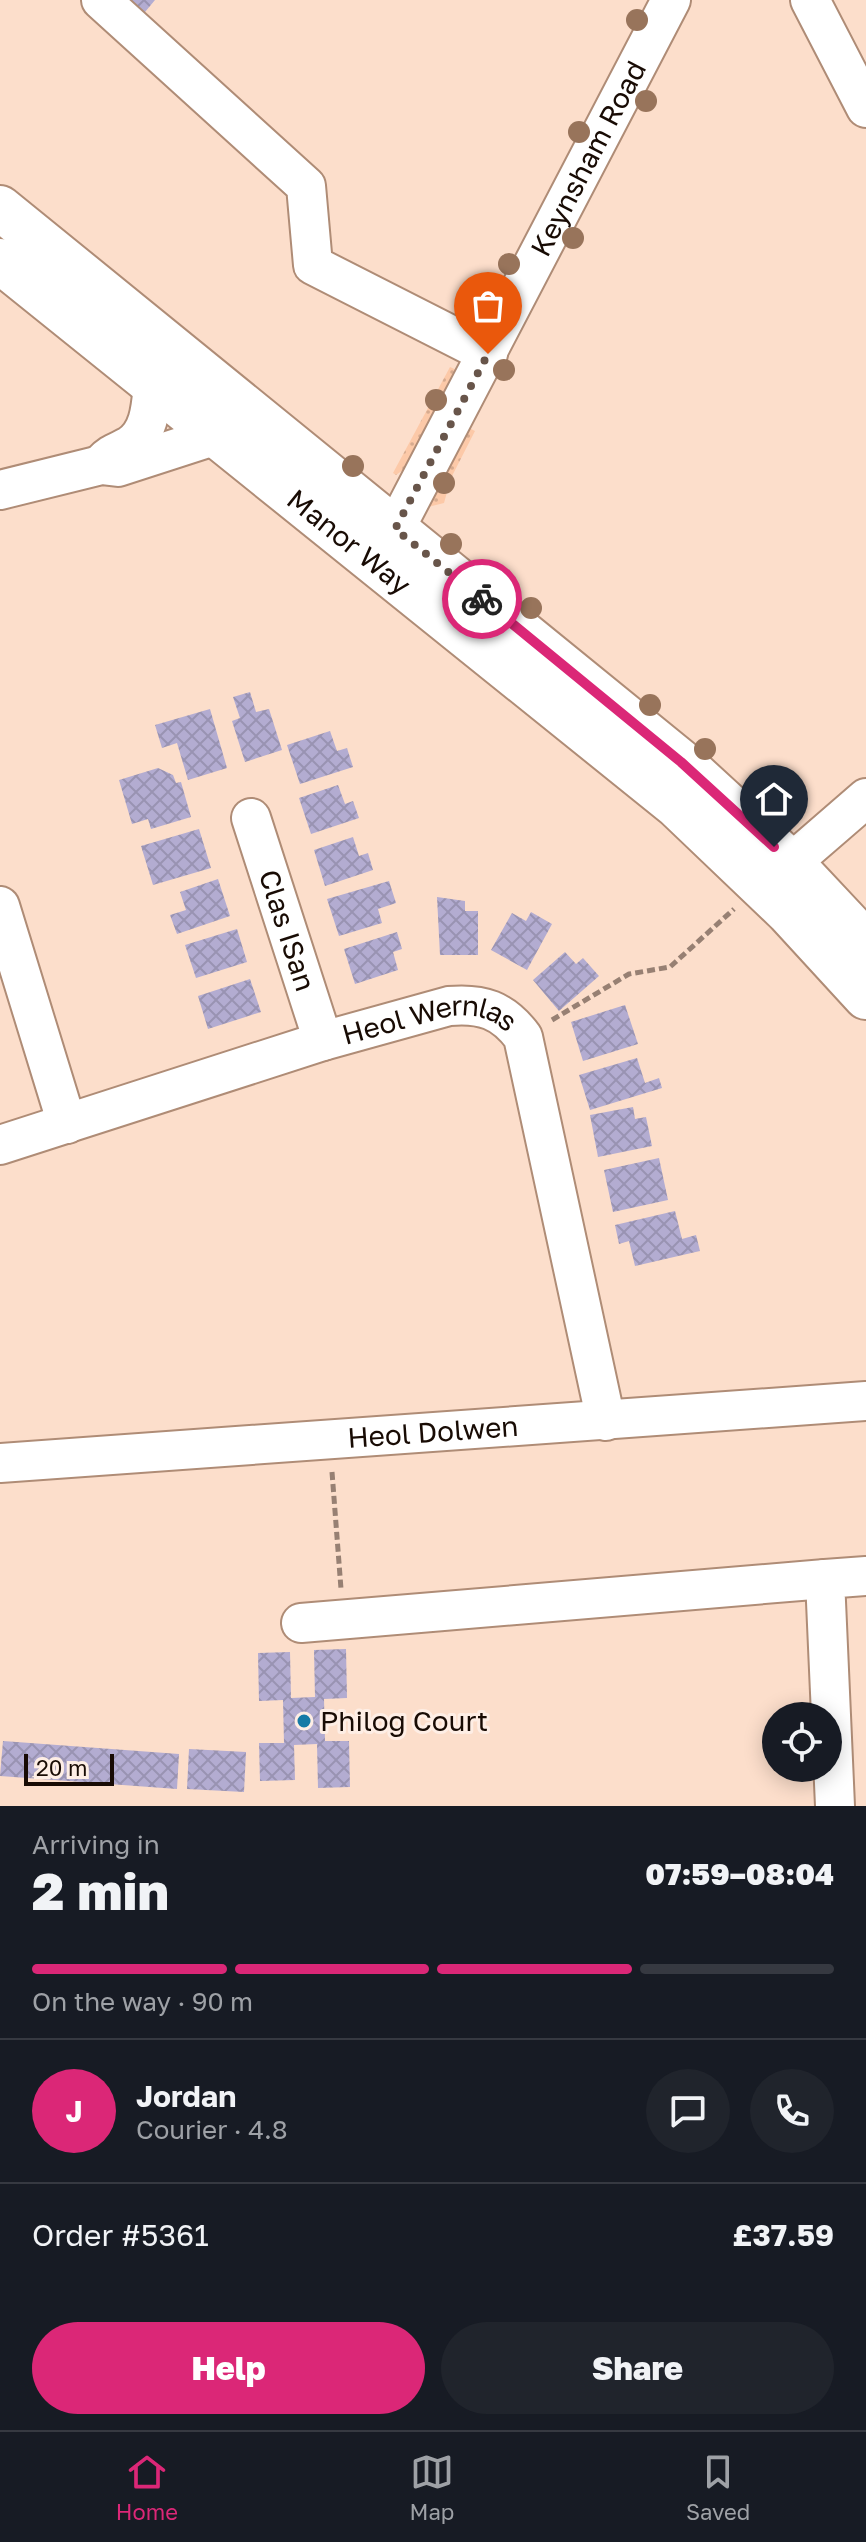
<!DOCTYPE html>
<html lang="en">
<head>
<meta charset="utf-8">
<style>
	body { margin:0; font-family:"Golos Text",sans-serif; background:#20242c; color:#f1f3f6; height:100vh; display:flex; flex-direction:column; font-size:30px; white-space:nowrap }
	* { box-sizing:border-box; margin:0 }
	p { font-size:26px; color:#9ea1a6 }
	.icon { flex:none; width:44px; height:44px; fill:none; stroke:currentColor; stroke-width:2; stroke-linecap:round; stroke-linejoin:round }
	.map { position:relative; height:1806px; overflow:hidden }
	.side { display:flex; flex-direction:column; background:#171b24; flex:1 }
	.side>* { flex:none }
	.controls { position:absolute; left:762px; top:1702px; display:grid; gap:16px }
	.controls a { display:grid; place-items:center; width:80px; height:80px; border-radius:50%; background:#171b24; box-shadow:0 4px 20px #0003; font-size:40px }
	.scale { position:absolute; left:24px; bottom:20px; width:90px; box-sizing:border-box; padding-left:8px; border:4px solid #180b04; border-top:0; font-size:22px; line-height:28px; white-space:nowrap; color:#180b04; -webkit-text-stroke:6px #feeee5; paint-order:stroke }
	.pin { position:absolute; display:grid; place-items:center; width:68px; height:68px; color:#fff; margin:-82px -34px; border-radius:50% 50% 50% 0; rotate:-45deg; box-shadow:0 0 8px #0007 }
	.pin .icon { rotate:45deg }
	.courier { position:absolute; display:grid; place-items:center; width:80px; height:80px; margin:-40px; border:6px solid #db2777; border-radius:50%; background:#fff; color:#222; box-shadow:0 2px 10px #0007 }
	.overview em { font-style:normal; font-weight:800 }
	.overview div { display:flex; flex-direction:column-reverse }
	.overview { display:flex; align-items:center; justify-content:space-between; height:136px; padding:0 32px }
	h1 { font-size:52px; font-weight:800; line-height:60px }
	.bar { display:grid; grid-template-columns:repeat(4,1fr); gap:12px 8px; align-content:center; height:96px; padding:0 32px }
	.bar i { height:10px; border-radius:6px; background:#363941 }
	.bar .on { background:#db2777 }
	.bar p { grid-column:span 4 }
	.line { display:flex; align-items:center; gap:20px; padding:0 32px; border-top:2px solid #363941 }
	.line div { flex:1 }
	.round { display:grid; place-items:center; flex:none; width:84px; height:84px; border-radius:42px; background:#20242c }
	.action { display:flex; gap:16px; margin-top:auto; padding:16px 32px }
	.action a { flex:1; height:92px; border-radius:48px; background:#db2777; color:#fff; font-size:32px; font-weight:800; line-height:92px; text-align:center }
	.action a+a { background:#20242c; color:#f1f3f6 }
	.menu { display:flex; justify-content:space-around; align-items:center; height:112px; border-top:2px solid #363941; background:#171b24; font-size:22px; color:#9ea1a6 }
	.menu a { display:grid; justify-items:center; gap:4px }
	.menu .on { color:#db2777 }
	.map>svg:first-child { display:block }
	.grass { fill:url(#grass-dots) }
	.building { fill:url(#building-cross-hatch) }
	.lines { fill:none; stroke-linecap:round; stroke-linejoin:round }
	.minor-casing { stroke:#af8c76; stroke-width:42 }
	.highway-casing { stroke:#af8c76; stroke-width:48 }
	.path { stroke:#978073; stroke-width:5; stroke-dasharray:8 4; stroke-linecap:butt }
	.minor { stroke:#fff; stroke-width:38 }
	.highway { stroke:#fff; stroke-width:44 }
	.tree { fill:#98745b }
	.done { stroke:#68554a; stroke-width:8; stroke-dasharray:0 14.4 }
	.route { stroke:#db2777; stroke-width:10 }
	.poi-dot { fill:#167aa6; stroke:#feeee5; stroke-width:3 }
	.labels { text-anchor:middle; stroke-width:6; stroke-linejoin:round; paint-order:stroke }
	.street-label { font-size:28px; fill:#180b04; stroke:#feeee5 }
	.poi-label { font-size:28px; fill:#180b04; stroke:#feeee5; text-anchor:start }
</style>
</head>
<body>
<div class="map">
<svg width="866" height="1806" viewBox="0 0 866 1806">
	<defs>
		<pattern id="grass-dots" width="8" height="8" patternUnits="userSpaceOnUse" patternTransform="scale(2)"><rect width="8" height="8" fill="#fcc9a8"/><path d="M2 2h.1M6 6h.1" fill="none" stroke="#d7ab8f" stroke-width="1.8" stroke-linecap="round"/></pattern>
		<pattern id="building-cross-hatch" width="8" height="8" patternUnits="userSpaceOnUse" patternTransform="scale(2)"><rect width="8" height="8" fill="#b3acd1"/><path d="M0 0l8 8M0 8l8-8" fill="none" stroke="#9993b2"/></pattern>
	</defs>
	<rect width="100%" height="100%" fill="#fcdecb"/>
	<path class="grass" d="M 450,367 L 459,371 L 406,468 L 396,475 L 393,473 Z
		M 469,428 L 475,431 L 451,478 L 444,503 L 428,507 Z"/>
	<path class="building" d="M 118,0 L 155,0 L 140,18 Z
		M 250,692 L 256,712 L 269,709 L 282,750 L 245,762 L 232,721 L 240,718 L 233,697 Z
		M 210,709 L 227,768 L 188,780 L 177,743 L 162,748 L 155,725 Z
		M 330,731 L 337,751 L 347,748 L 353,767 L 300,784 L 287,745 Z
		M 158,768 L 173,775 L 176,783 L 181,782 L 191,817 L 151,829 L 148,819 L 132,824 L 119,780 Z
		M 338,785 L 345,804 L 353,801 L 359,818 L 311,834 L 299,798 Z
		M 199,829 L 211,868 L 153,885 L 141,846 Z
		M 353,837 L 359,856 L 368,853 L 373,870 L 325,886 L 314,850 Z
		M 218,879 L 230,916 L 177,934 L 170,915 L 186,910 L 180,892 Z
		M 389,881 L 396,903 L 378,909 L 382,923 L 339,936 L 327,899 Z
		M 437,897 L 465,901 L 465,911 L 478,911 L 478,955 L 440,955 Z
		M 531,912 L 552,924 L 527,970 L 491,950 L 512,913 L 526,921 Z
		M 237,929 L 247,962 L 196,978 L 185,945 Z
		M 397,932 L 402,949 L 393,952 L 398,970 L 355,984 L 344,949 Z
		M 565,952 L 576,964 L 583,958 L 599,976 L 559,1011 L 533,980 Z
		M 250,979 L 261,1012 L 208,1029 L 198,996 Z
		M 625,1005 L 638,1044 L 583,1061 L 571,1022 Z
		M 637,1058 L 645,1083 L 659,1078 L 662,1088 L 590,1110 L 579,1075 Z
		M 633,1107 L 635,1119 L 646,1117 L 652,1146 L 598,1157 L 590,1115 Z
		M 659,1158 L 668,1200 L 613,1212 L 604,1170 Z
		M 675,1211 L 682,1239 L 696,1235 L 700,1251 L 635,1266 L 629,1241 L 619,1244 L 615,1225 Z
		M 346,1649 L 347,1698 L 324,1699 L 325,1741 L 349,1741 L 350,1787 L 318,1788 L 317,1744 L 294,1745 L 295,1780 L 260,1781 L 259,1743 L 284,1743 L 283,1700 L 259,1701 L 258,1653 L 290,1652 L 291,1698 L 315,1697 L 314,1650 Z
		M 3,1741 L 179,1754 L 177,1789 L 0,1776 Z
		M 189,1749 L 246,1752 L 244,1792 L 187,1789 Z"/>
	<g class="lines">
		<g class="minor-casing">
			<g id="minor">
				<path d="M 101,0 L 306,186 L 313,265 L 488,354"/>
				<path d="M 810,0 L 866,108"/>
				<path d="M 102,463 C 111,453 118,452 129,446 C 150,433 151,406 153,384"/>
				<path d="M 0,490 L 101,465 L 118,467 L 217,435"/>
				<path id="s1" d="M 395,529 L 671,0"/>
				<path id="s2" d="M 251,818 L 323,1041"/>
				<path d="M 791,863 L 866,798"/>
				<path d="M 0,906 L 67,1124"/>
				<path id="s3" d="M 0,1145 L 323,1041 L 449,1006 C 482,1003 503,1010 523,1037 L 606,1421"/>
				<path id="s4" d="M 0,1463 L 866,1401"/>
				<path d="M 301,1623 L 825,1579"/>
				<path d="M 835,1806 L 825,1579 L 866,1576"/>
			</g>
		</g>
		<g class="highway-casing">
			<g id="highway">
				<path d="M 0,208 L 681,762 L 791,863 L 866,943"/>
				<path id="s5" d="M 0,261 L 676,805 L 788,912 L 866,997"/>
			</g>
		</g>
		<path class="path" d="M 552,1020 L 629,974 L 670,967 L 734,909
			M 332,1472 L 341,1589"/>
		<use href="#minor" class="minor"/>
		<use href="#highway" class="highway"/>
	</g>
	<g class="tree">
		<circle cx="637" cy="20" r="11"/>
		<circle cx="646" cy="101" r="11"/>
		<circle cx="579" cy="132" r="11"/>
		<circle cx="573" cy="238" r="11"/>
		<circle cx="509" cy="264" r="11"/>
		<circle cx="504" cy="370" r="11"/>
		<circle cx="436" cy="400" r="11"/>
		<circle cx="353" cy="466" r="11"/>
		<circle cx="444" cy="483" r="11"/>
		<circle cx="451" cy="544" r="11"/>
		<circle cx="531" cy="608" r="11"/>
		<circle cx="650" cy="705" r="11"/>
		<circle cx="705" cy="749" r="11"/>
		<circle cx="767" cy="806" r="11"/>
	</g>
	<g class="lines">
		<path class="done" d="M 482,599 L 395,529 L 488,354"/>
		<path class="route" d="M 482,599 L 681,762 L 774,847"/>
	</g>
	<circle class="poi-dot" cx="304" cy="1721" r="8"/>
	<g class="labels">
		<g class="street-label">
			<text dy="10" stroke="none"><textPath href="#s1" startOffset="418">Keynsham Road</textPath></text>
			<text dy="10" stroke="none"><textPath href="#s5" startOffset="448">Manor Way</textPath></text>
			<text dy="10" stroke="none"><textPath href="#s2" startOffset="118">Clas ISan</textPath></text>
			<text dy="10" stroke="none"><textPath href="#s3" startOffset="450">Heol Wernlas</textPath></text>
			<text dy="10" stroke="none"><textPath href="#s4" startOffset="434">Heol Dolwen</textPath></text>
		</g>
		<g class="poi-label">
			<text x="320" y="1731">Philog Court</text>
		</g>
	</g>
</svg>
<div class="controls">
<a><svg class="icon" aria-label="locate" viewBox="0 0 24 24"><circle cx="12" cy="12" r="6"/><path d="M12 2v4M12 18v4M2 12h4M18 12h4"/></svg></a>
</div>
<div class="scale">20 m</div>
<div class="pin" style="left:488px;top:354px;background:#ea580c"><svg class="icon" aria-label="bag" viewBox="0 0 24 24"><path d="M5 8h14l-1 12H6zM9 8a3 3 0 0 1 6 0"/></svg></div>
<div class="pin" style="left:774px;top:847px;background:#1f2937"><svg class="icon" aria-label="home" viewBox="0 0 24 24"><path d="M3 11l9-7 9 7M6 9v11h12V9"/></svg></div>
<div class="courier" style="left:482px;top:599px"><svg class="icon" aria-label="bike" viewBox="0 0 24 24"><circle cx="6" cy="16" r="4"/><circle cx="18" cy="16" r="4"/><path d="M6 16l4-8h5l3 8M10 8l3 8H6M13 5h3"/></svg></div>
</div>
<section class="side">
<div class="overview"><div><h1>2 min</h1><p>Arriving in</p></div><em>07:59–08:04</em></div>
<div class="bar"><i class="on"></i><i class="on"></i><i class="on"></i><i></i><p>On the way · 90 m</p></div>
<div class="line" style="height:144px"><b class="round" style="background:#db2777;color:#fff">J</b><div><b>Jordan</b><p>Courier · 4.8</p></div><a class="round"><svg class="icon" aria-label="chat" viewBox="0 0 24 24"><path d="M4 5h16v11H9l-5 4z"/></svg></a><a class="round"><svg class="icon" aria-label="phone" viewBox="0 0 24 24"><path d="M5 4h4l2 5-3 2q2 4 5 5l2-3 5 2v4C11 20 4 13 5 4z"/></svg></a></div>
<div class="line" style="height:104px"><div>Order #5361</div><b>£37.59</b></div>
<div class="action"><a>Help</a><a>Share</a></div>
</section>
<nav class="menu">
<a class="on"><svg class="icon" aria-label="home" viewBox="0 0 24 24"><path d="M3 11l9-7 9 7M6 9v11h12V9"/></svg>Home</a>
<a><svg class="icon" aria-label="map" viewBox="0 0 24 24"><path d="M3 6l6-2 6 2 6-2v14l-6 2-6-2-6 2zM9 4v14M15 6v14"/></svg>Map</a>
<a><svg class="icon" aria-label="saved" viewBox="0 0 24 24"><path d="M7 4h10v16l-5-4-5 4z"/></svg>Saved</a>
</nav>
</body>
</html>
